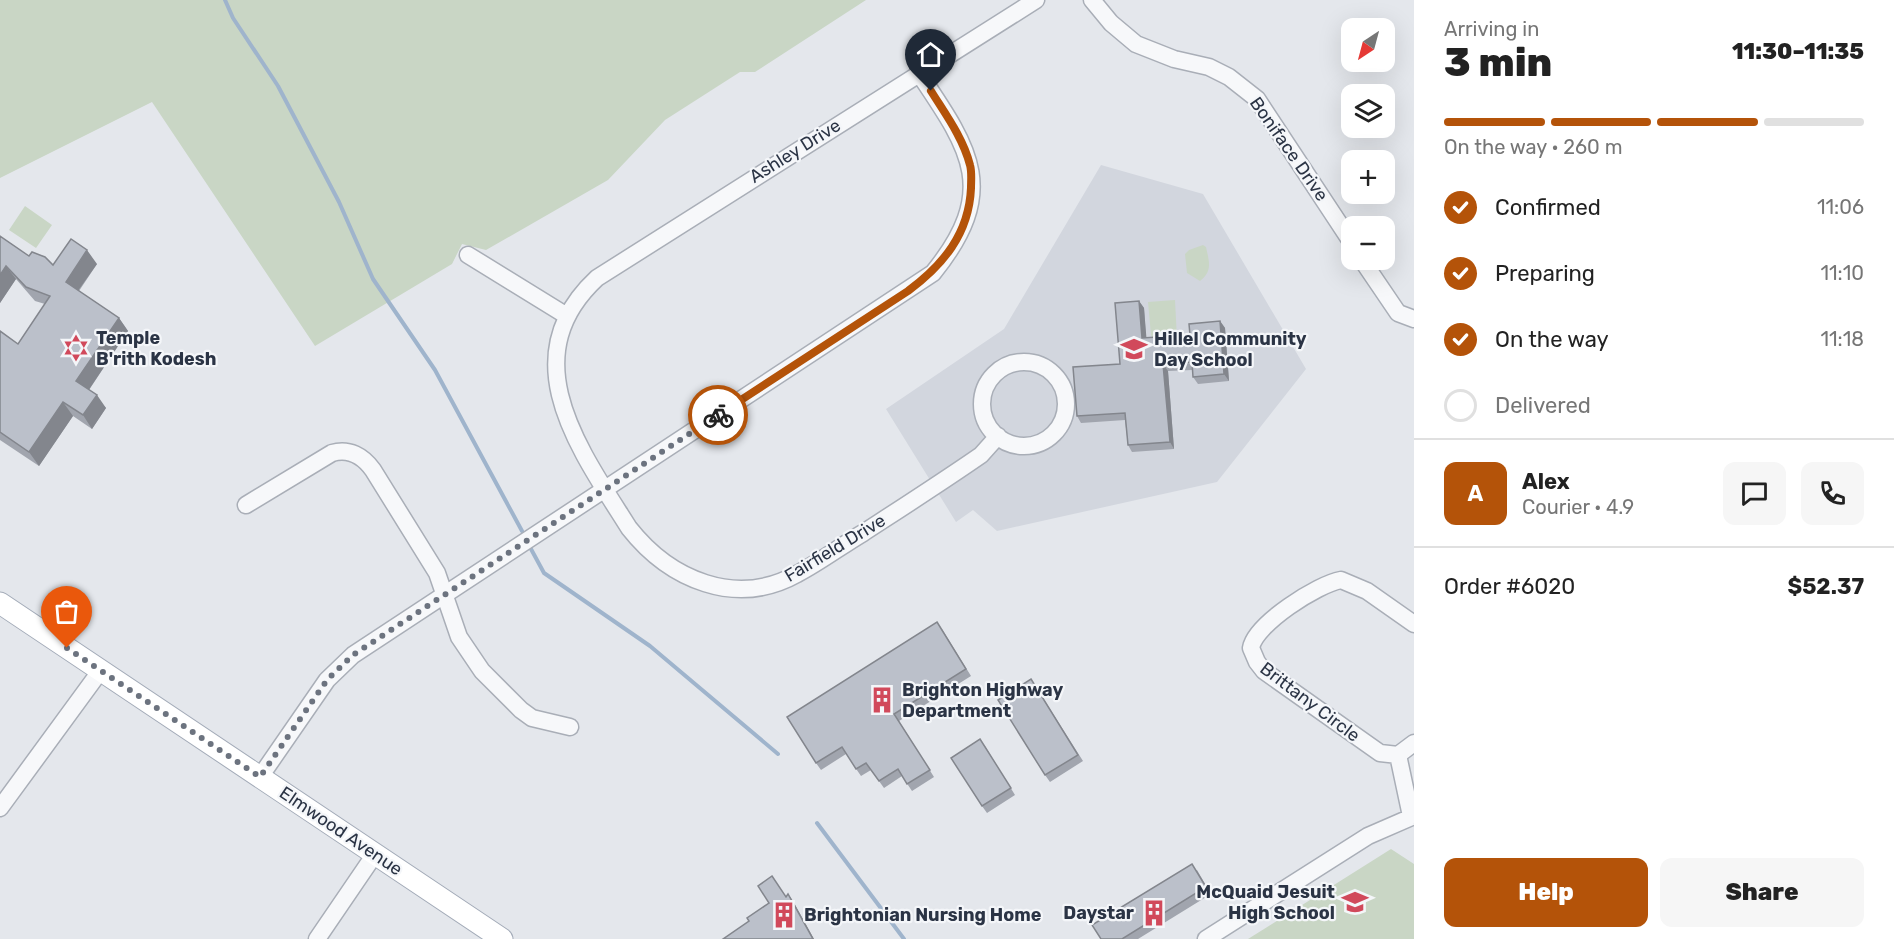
<!DOCTYPE html>
<html lang="en">
<head>
<meta charset="utf-8">
<style>
	body { margin:0; font-family:Rubik,sans-serif; background:#f6f6f6; color:#222; height:100vh; display:flex; flex-direction:column; font-size:22px; white-space:nowrap }
	* { box-sizing:border-box; margin:0 }
	p { font-size:20px; color:#767676 }
	.icon { flex:none; width:33px; height:33px; fill:none; stroke:currentColor; stroke-width:2; stroke-linecap:round; stroke-linejoin:round }
	.map { position:relative; flex:1; overflow:hidden }
	.sheet { display:flex; flex-direction:column; background:#fff; width:480px }
	.sheet>* { flex:none }
	.needle { width:39px; rotate:216deg }
	.fabs { position:absolute; left:1341px; top:18px; display:grid; gap:12px }
	.fabs a { display:grid; place-items:center; width:54px; height:54px; border-radius:12px; background:#fff; box-shadow:0 6px 24px #0002; font-size:30px }
	.pin { position:absolute; display:grid; place-items:center; width:51px; height:51px; color:#fff; margin:-62px -26px; border-radius:50% 50% 50% 0; rotate:-45deg; box-shadow:0 0 6px #0007 }
	.pin .icon { rotate:45deg }
	.courier { position:absolute; display:grid; place-items:center; width:60px; height:60px; margin:-30px; border:4px solid #b45309; border-radius:50%; background:#fff; color:#222; box-shadow:0 2px 8px #0007 }
	.head em { font-style:normal; font-weight:800 }
	.head div { display:flex; flex-direction:column-reverse }
	.head { display:flex; align-items:center; justify-content:space-between; height:102px; padding:0 30px }
	h1 { font-size:39px; font-weight:800; line-height:45px }
	.bar { display:grid; grid-template-columns:repeat(4,1fr); gap:9px 6px; align-content:center; height:72px; padding:0 30px }
	.bar i { height:8px; border-radius:4px; background:#e0e0e0 }
	.bar .on { background:#b45309 }
	.bar p { grid-column:span 4 }
	.line { display:flex; align-items:center; gap:15px; padding:0 30px; border-top:2px solid #e0e0e0 }
	.line div { flex:1 }
	.round { display:grid; place-items:center; flex:none; width:63px; height:63px; border-radius:12px; background:#f6f6f6 }
	ol { padding:0 30px; list-style:none }
	li { display:flex; align-items:center; gap:18px; height:66px }
	li p { margin-inline-start:auto }
	li .icon { padding:6px; border-radius:50%; background:#b45309; color:#fff; stroke-width:4 }
	li:last-child { color:#767676 }
	li i { width:33px; height:33px; border:3px solid #e0e0e0; border-radius:50% }
	.button { display:flex; gap:12px; margin-top:auto; padding:12px 30px }
	.button a { flex:1; height:69px; border-radius:12px; background:#b45309; color:#fff; font-size:24px; font-weight:800; line-height:69px; text-align:center }
	.button a+a { background:#f6f6f6; color:#222 }
	main { display:flex; flex:1; min-height:0 }
	.map>svg:first-child { display:block }
	.built { fill:#d2d6de }
	.green { fill:#c9d6c5 }
	.lines { fill:none; stroke-linecap:round; stroke-linejoin:round }
	.stream { stroke:#9fb4cc; stroke-width:4 }
	.minor-casing { stroke:#a9aeb7; stroke-width:19 }
	.major-casing { stroke:#a3abb8; stroke-width:23 }
	.minor { stroke:#f7f8fa; stroke-width:16 }
	.major { stroke:#fff; stroke-width:21 }
	.wall { fill:#a1a5ae }
	.shaded-wall { fill:#83868d }
	.building { fill:#bbc0ca; stroke:#83868d; stroke-width:1.5 }
	.done { stroke:#6c737f; stroke-width:6; stroke-dasharray:0 10.8 }
	.route { stroke:#b45309; stroke-width:8 }
	.labels { text-anchor:middle; stroke-width:4.5; stroke-linejoin:round; paint-order:stroke }
	.street-label { font-size:18px; fill:#2b3445; stroke:#f4f6f9 }
	.poi-label { font-size:18px; font-weight:bold; fill:#2b3445; stroke:#f4f6f9; text-anchor:start }
</style>
</head>
<body>
<main>
<div class="map">
<svg width="1414" height="939" viewBox="0 0 1414 939">
	<rect width="100%" height="100%" fill="#e4e7ec"/>
	<path class="built" d="M 1101,165 L 1203,194 L 1306,369 L 1217,482 L 997,531 L 973,510 L 956,522 L 886,409 L 1004,329 Z"/>
	<path class="green" d="M 0,0 L 866,0 L 755,72 L 740,72 L 665,120 L 608,180 L 486,250 L 462,244 L 452,264 L 315,346 L 152,102 L 0,178 Z
		M 25,206 L 52,225 L 36,248 L 9,230 Z
		M 1203,245 L 1206,247 C 1209,261 1213,271 1200,281 L 1187,273 L 1185,254 L 1189,250 Z
		M 1175,300 L 1177,339 L 1154,340 L 1151,335 L 1148,302 Z
		M 1391,849 L 1414,864 L 1414,939 L 1248,939 Z"/>
	<g class="lines">
		<path class="stream" d="M 225,0 L 233,18 L 278,86 L 339,202 L 373,279 L 435,370 L 522,531
			M 531,549 L 544,573 L 650,646 L 778,754
			M 817,823 L 904,939"/>
		<g class="minor-casing">
			<path id="minor" d="M 1092,0 L 1111,23 L 1136,44 L 1174,59 L 1209,67 L 1229,77 L 1257,99 L 1352,243
				M 468,255 L 567,316
				M 1362,260 L 1398,313 L 1414,319
				M982 404a42 42 0 1 1 84 0a42 42 0 1 1-84 0Z
				M 998,436 L 981,455 C 942,482 903,507 863,533 C 841,546 820,562 797,574 C 736,608 670,580 629,528 C 580,450 511,358 597,278 L 1036,0
				M 246,505 L 332,453 C 349,448 363,456 373,470 L 437,573 L 459,637 L 482,671 L 521,710 L 532,718 L 570,727
				M 1414,624 L 1367,591 L 1341,580 C 1318,584 1255,624 1251,648 L 1257,662 L 1264,671 L 1380,753 L 1398,755 L 1414,743
				M 1398,755 L 1411,816
				M 260,777 L 327,680 L 353,655 L 933,273 C 1000,190 970,149 918,72
				M 0,808 L 101,670
				M 317,939 L 375,854
				M 1206,939 L 1368,836 L 1414,816"/>
		</g>
		<g class="major-casing">
			<path id="major" d="M 0,603 L 502,939"/>
		</g>
		<use href="#minor" class="minor"/>
		<use href="#major" class="major"/>
	</g>
	<path class="wall" d="M 0,236 L 29,256 L 53,265 L 97,264 L 79,291 L 119,318 L 128,331 L 89,390 L 106,408 L 92,429 L 73,416 L 39,466 L 0,440 L 0,331 L 18,344 L 45,304 L 35,301 L 16,279 L 0,303 Z
		M 1139,301 L 1144,308 L 1146,338 L 1190,335 L 1220,321 L 1225,328 L 1229,381 L 1198,384 L 1193,377 L 1192,370 L 1168,371 L 1174,449 L 1132,452 L 1128,445 L 1125,420 L 1081,423 L 1077,416 L 1120,364 Z
		M 942,629 L 971,676 L 899,721 L 934,777 L 912,791 L 902,776 L 884,788 L 871,770 L 861,776 L 846,754 L 821,770 L 816,763 Z
		M 1031,679 L 1083,761 L 1050,782 L 1045,775 Z
		M 985,746 L 1015,795 L 987,813 L 982,806 Z
		M 1197,870 L 1211,894 L 1138,939 L 1101,939 Z"/>
	<path class="shaded-wall" d="M 87,250 L 97,264 L 75,295 L 66,282 Z
		M 6,266 L 16,279 L 0,303 L 0,275 Z
		M 1139,301 L 1144,308 L 1147,345 L 1142,338 Z
		M 119,318 L 128,331 L 86,394 L 76,381 Z
		M 1220,321 L 1225,328 L 1229,381 L 1224,374 Z
		M 1163,364 L 1168,371 L 1174,449 L 1170,442 Z
		M 97,395 L 106,408 L 92,429 L 83,415 Z
		M 63,402 L 73,416 L 39,466 L 29,452 Z
		M 788,894 L 793,901 L 814,939 L 813,939 Z"/>
	<path class="building" d="M 0,236 L 29,256 L 32,252 L 45,257 L 53,265 L 71,239 L 87,250 L 66,282 L 119,318 L 76,381 L 97,395 L 83,415 L 63,402 L 29,452 L 0,432 L 0,331 L 18,344 L 50,296 L 26,287 L 6,266 L 0,275 Z
		M 1139,301 L 1142,338 L 1190,335 L 1189,324 L 1220,321 L 1224,374 L 1193,377 L 1192,362 L 1163,364 L 1170,442 L 1128,445 L 1125,413 L 1077,416 L 1073,367 L 1120,364 L 1115,303 Z
		M 937,622 L 966,669 L 894,714 L 930,770 L 907,784 L 898,769 L 879,781 L 866,763 L 856,769 L 842,747 L 816,763 L 787,717 Z
		M 1031,679 L 1078,755 L 1045,775 L 998,700 Z
		M 980,739 L 1011,788 L 982,806 L 951,758 Z
		M 1192,864 L 1206,887 L 1122,939 L 1101,939 L 1092,925 Z
		M 772,876 L 786,897 L 788,894 L 813,939 L 723,939 L 749,921 L 747,918 L 769,903 L 758,886 Z"/>
	<g class="lines">
		<path class="done" d="M 67,648 L 260,777 L 327,680 L 353,655 L 718,415"/>
		<path class="route" d="M 718,415 L 908,291 C 943,265 969,234 971,188 C 971,181 972,172 970,165 C 963,138 946,115 931,91"/>
	</g>
	<defs>
		<g id="synagogue-bare" transform="scale(2.07)"><path d="M0-6.5L5.6 3.2H-5.6ZM0 6.5L5.6-3.2H-5.6Z" fill="#d1495b" stroke="#f4f6f9" stroke-width="2.5" paint-order="stroke"/></g>
		<g id="school-bare" transform="scale(2.07)"><path d="M0-5L7-2L0 1L-7-2ZM-4 1L0 2.5L4 1V4Q0 6-4 4Z" fill="#d1495b" stroke="#f4f6f9" stroke-width="2.5" paint-order="stroke"/></g>
		<g id="building-bare" transform="scale(2.07)"><path d="M-4-6H4V6H1V3H-1V6H-4ZM-2.5-4.3h1.7v1.8h-1.7ZM.8-4.3h1.7v1.8H.8ZM-2.5-1h1.7V.8h-1.7ZM.8-1h1.7V.8H.8Z" fill="#d1495b" stroke="#f4f6f9" stroke-width="2.5" paint-order="stroke"/></g>
	</defs>
	<g fill-rule="evenodd">
		<use href="#synagogue-bare" x="76" y="348"/>
		<use href="#school-bare" x="1134" y="349"/>
		<use href="#building-bare" x="882" y="700"/>
		<use href="#school-bare" x="1355" y="902"/>
		<use href="#building-bare" x="1154" y="913"/>
		<use href="#building-bare" x="784" y="915"/>
	</g>
	<g class="labels">
		<g class="street-label">
			<text transform="translate(1289 149) rotate(55)" y="6">Boniface Drive</text>
			<text transform="translate(795 151) rotate(-32)" y="6">Ashley Drive</text>
			<text transform="translate(835 548) rotate(-31)" y="6">Fairfield Drive</text>
			<text transform="translate(1310 702) rotate(37)" y="6">Brittany Circle</text>
			<text transform="translate(341 831) rotate(34)" y="6">Elmwood Avenue</text>
		</g>
		<g class="poi-label">
			<text x="96" y="344">Temple<tspan x="96" dy="21">B'rith Kodesh</tspan></text>
			<text x="1154" y="345">Hillel Community<tspan x="1154" dy="21">Day School</tspan></text>
			<text x="902" y="696">Brighton Highway<tspan x="902" dy="21">Department</tspan></text>
			<text x="1335" y="898" text-anchor="end">McQuaid Jesuit<tspan x="1335" dy="21">High School</tspan></text>
			<text x="1134" y="919" text-anchor="end">Daystar</text>
			<text x="804" y="921">Brightonian Nursing Home</text>
		</g>
	</g>
</svg>
<div class="fabs">
<a><svg class="needle" viewBox="-14 -14 28 28"><path d="M0-13l5 13h-10z" fill="#e53935"/><path d="M0 13l5-13h-10z" fill="#767676"/></svg></a>
<a><svg class="icon" aria-label="layers" viewBox="0 0 24 24"><path d="M12 4l9 5-9 5-9-5zM3 14l9 5 9-5"/></svg></a>
<a>+</a>
<a>−</a>
</div>
<div class="pin" style="left:67px;top:648px;background:#ea580c"><svg class="icon" aria-label="bag" viewBox="0 0 24 24"><path d="M5 8h14l-1 12H6zM9 8a3 3 0 0 1 6 0"/></svg></div>
<div class="pin" style="left:931px;top:91px;background:#1f2937"><svg class="icon" aria-label="home" viewBox="0 0 24 24"><path d="M3 11l9-7 9 7M6 9v11h12V9"/></svg></div>
<div class="courier" style="left:718px;top:415px"><svg class="icon" aria-label="bike" viewBox="0 0 24 24"><circle cx="6" cy="16" r="4"/><circle cx="18" cy="16" r="4"/><path d="M6 16l4-8h5l3 8M10 8l3 8H6M13 5h3"/></svg></div>
</div>
<section class="sheet">
<div class="head"><div><h1>3 min</h1><p>Arriving in</p></div><em>11:30–11:35</em></div>
<div class="bar"><i class="on"></i><i class="on"></i><i class="on"></i><i></i><p>On the way · 260 m</p></div>
<ol>
<li><svg class="icon" aria-label="check" viewBox="0 0 24 24"><path d="M5 12l5 5 9-10"/></svg>Confirmed<p>11:06</p></li>
<li><svg class="icon" aria-label="check" viewBox="0 0 24 24"><path d="M5 12l5 5 9-10"/></svg>Preparing<p>11:10</p></li>
<li><svg class="icon" aria-label="check" viewBox="0 0 24 24"><path d="M5 12l5 5 9-10"/></svg>On the way<p>11:18</p></li>
<li><i></i>Delivered</li>
</ol>
<div class="line" style="height:108px"><b class="round" style="background:#b45309;color:#fff">A</b><div><b>Alex</b><p>Courier · 4.9</p></div><a class="round"><svg class="icon" aria-label="chat" viewBox="0 0 24 24"><path d="M4 5h16v11H9l-5 4z"/></svg></a><a class="round"><svg class="icon" aria-label="phone" viewBox="0 0 24 24"><path d="M5 4h4l2 5-3 2q2 4 5 5l2-3 5 2v4C11 20 4 13 5 4z"/></svg></a></div>
<div class="line" style="height:78px"><div>Order #6020</div><b>$52.37</b></div>
<div class="button"><a>Help</a><a>Share</a></div>
</section>
</main>
</body>
</html>
